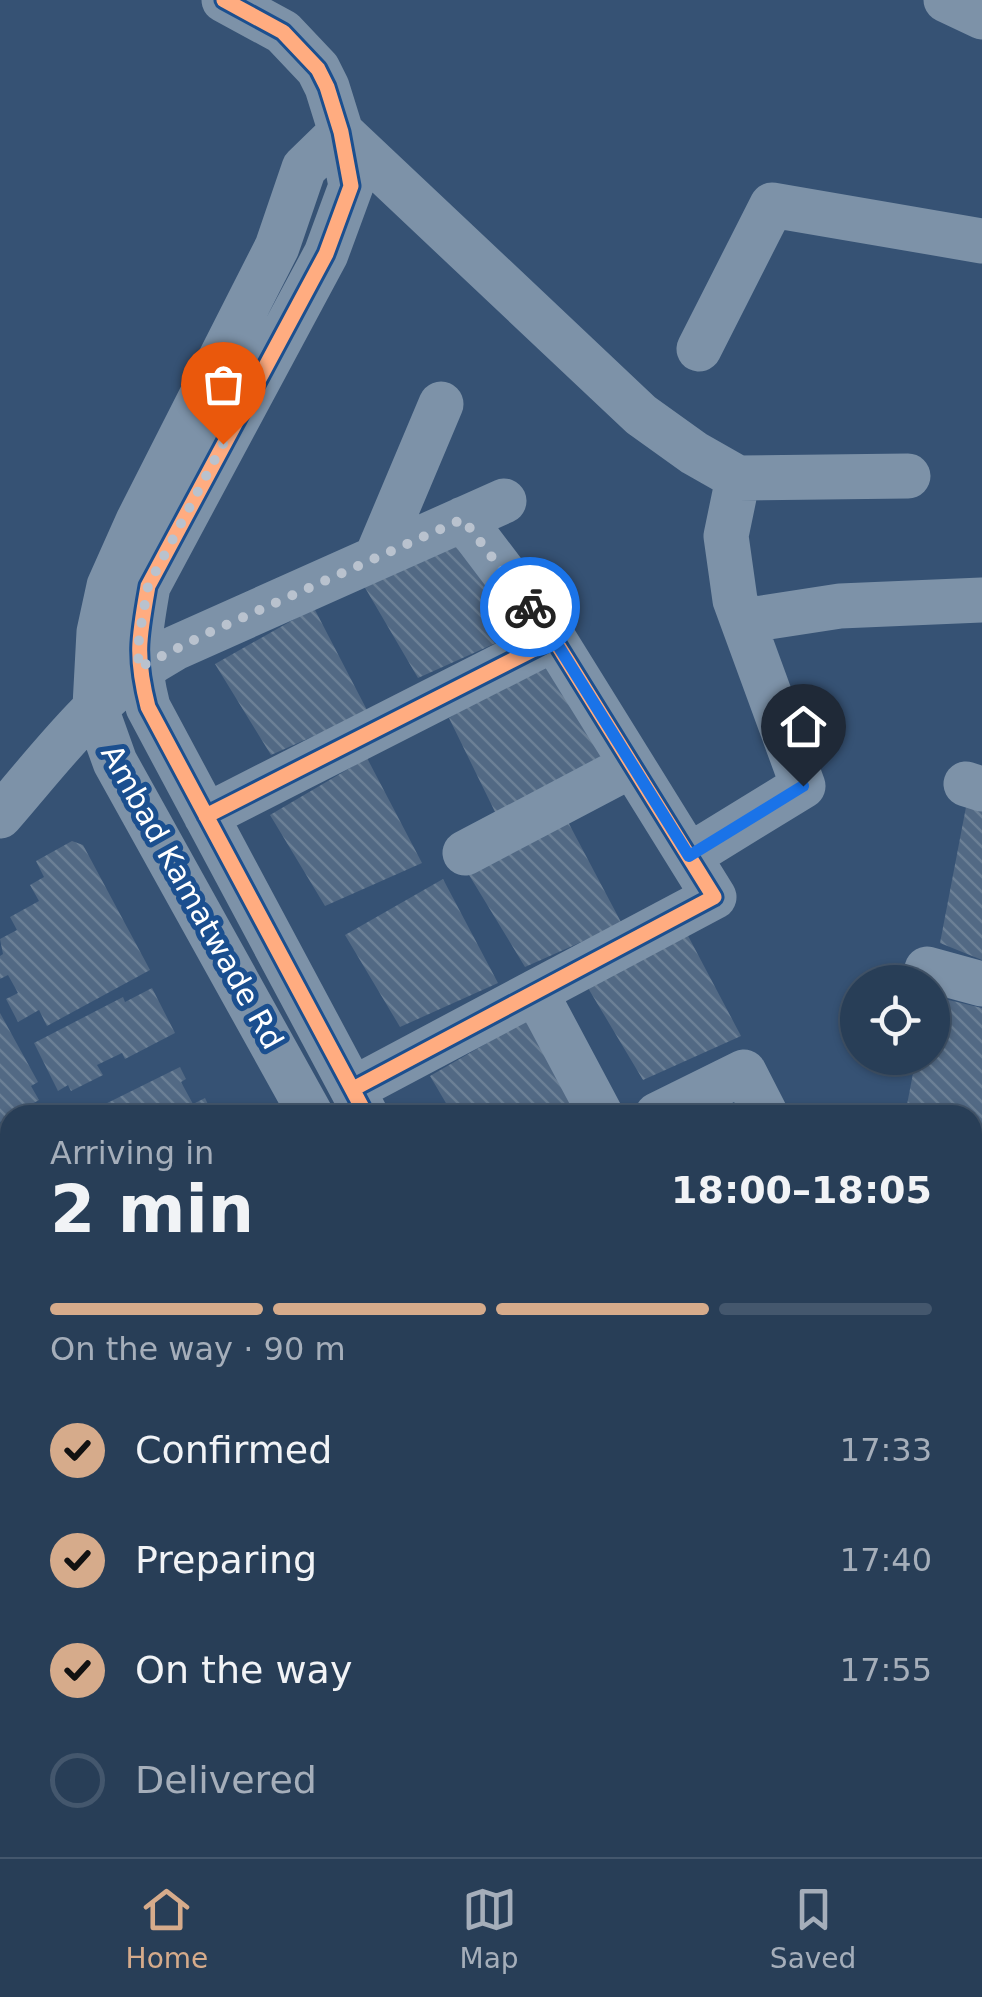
<!DOCTYPE html>
<html lang="en">
<head>
<meta charset="utf-8">
<style>
	body { margin:0; font-family:"DejaVu Sans",sans-serif; background:#30455d; color:#f1f3f6; height:100vh; display:flex; flex-direction:column; font-size:38px; white-space:nowrap }
	* { box-sizing:border-box; margin:0 }
	p { font-size:32px; color:#a5aeba }
	.icon { flex:none; width:55px; height:55px; fill:none; stroke:currentColor; stroke-width:2; stroke-linecap:round; stroke-linejoin:round }
	.map { position:relative; flex:1; overflow:hidden }
	.drawer { position:absolute; left:0px; top:1105px; width:982px; height:752px; display:flex; flex-direction:column; background:#283e57; border-radius:30px 30px 0 0; box-shadow:0 2px 8px #0004,0 0 0 2px #44576d }
	.drawer>* { flex:none }
	.tools { position:absolute; left:840px; top:965px; display:grid; gap:20px }
	.tools a { display:grid; place-items:center; width:110px; height:110px; border-radius:50%; background:#283e57; box-shadow:0 2px 8px #0004,0 0 0 2px #44576d; font-size:50px }
	.pin { position:absolute; display:grid; place-items:center; width:85px; height:85px; color:#fff; margin:-102px -42px; border-radius:50% 50% 50% 0; rotate:-45deg; box-shadow:0 0 10px #0007 }
	.pin .icon { rotate:45deg }
	.courier { position:absolute; display:grid; place-items:center; width:100px; height:100px; margin:-50px; border:8px solid #1a73e8; border-radius:50%; background:#fff; color:#222; box-shadow:0 2px 12px #0007 }
	.head em { font-style:normal; font-weight:700 }
	.head div { display:flex; flex-direction:column-reverse }
	.head { display:flex; align-items:center; justify-content:space-between; height:170px; padding:0 50px }
	h1 { font-size:65px; font-weight:700; line-height:75px }
	.bar { display:grid; grid-template-columns:repeat(4,1fr); gap:15px 10px; align-content:center; height:120px; padding:0 50px }
	.bar i { height:12px; border-radius:8px; background:#44576d }
	.bar .active { background:#d6ab8b }
	.bar p { grid-column:span 4 }
	ol { padding:0 50px; list-style:none }
	li { display:flex; align-items:center; gap:30px; height:110px }
	li p { margin-inline-start:auto }
	li .icon { padding:10px; border-radius:50%; background:#d6ab8b; color:#111; stroke-width:4 }
	li:last-child { color:#a5aeba }
	li i { width:55px; height:55px; border:5px solid #44576d; border-radius:50% }
	.tab-bar { display:flex; justify-content:space-around; align-items:center; height:140px; border-top:2px solid #44576d; background:#283e57; font-size:28px; color:#a5aeba }
	.tab-bar a { display:grid; justify-items:center; gap:5px }
	.tab-bar .active { color:#d6ab8b }
	.map>svg:first-child { display:block }
	.building { fill:url(#building-back-hatch) }
	.lines { fill:none; stroke-linecap:round; stroke-linejoin:round }
	.minor { stroke:#7d92a8; stroke-width:45 }
	.cycleway-casing { stroke:#1b4f8f; stroke-width:21 }
	.cycleway { stroke:#ffac80; stroke-width:15 }
	.done { stroke:#b9c2ce; stroke-width:10; stroke-dasharray:0 18 }
	.route { stroke:#1a73e8; stroke-width:12 }
	.labels { text-anchor:middle; stroke-width:10; stroke-linejoin:round; paint-order:stroke }
	.street-label { font-size:30px; fill:#fff; stroke:#1b4f8f }
</style>
</head>
<body>
<div class="map">
<svg width="982" height="1857" viewBox="0 0 982 1857">
	<defs>
		<pattern id="building-back-hatch" width="6" height="6" patternUnits="userSpaceOnUse" patternTransform="scale(2.5)"><rect width="6" height="6" fill="#526984"/><path d="M-1 5l2 2M0 0l6 6M5-1l2 2" fill="none" stroke="#6c8096"/></pattern>
	</defs>
	<rect width="100%" height="100%" fill="#365274"/>
	<path class="building" d="M 461,530 L 516,634 L 418,678 L 364,586 Z
		M 314,608 L 368,712 L 271,755 L 215,664 Z
		M 548,654 L 615,760 L 497,816 L 449,718 Z
		M 367,758 L 422,863 L 325,906 L 270,815 Z
		M 966,807 L 982,810 L 982,960 L 940,943 Z
		M 567,820 L 622,924 L 525,967 L 469,875 Z
		M 72,841 L 83,845 L 150,970 L 47,1026 L 39,1010 L 18,1022 L 6,999 L 18,993 L 8,975 L 0,979 L 0,956 L 3,954 L 0,939 L 17,930 L 10,917 L 39,901 L 30,885 L 44,877 L 36,861 Z
		M 443,879 L 498,983 L 400,1027 L 345,935 Z
		M 686,932 L 741,1036 L 643,1080 L 588,988 Z
		M 152,988 L 175,1033 L 125,1059 L 122,1053 L 97,1065 L 103,1075 L 71,1091 L 68,1085 L 58,1091 L 34,1043 L 123,997 L 125,1002 Z
		M 932,996 L 982,1008 L 982,1164 L 972,1160 L 972,1115 L 905,1115 L 916,1058 L 932,1058 Z
		M 0,1013 L 38,1082 L 31,1086 L 39,1100 L 0,1122 Z
		M 527,1020 L 578,1115 L 453,1115 L 430,1076 Z
		M 180,1067 L 186,1079 L 181,1082 L 193,1104 L 205,1098 L 213,1115 L 83,1115 Z
		M 10,1151 L 10,1201 L 0,1180 L 0,1156 Z
		M 982,1447 L 982,1502 L 974,1505 L 972,1486 L 979,1483 L 977,1479 L 972,1479 L 972,1452 Z
		M 972,1650 L 982,1670 L 982,1696 L 972,1701 Z
		M 972,1743 L 982,1763 L 982,1767 L 972,1772 Z
		M 982,1840 L 982,1857 L 970,1857 L 966,1849 Z
		M 350,1848 L 389,1848 L 384,1857 L 355,1857 L 357,1851 Z
		M 501,1848 L 599,1848 L 594,1857 L 503,1857 L 498,1855 Z
		M 782,1848 L 848,1848 L 829,1857 L 787,1857 Z
		M 863,1848 L 918,1848 L 897,1857 L 867,1857 Z"/>
	<g class="lines">
		<path class="minor" d="M 224,0 L 283,32 L 318,69 L 327,87 L 341,132 L 351,186 L 326,254 L 148,586 C 139,637 135,656 148,707 L 366,1115
			M 946,0 L 982,17
			M 341,132 L 641,415 L 694,453 L 738,478
			M 699,349 L 772,205 L 982,241
			M 463,519 L 554,639
			M 377,556 L 441,404
			M 743,621 L 840,606 L 982,600
			M 966,784 L 982,789
			M 0,816 C 55,753 100,689 175,648 L 504,501
			M 206,816 L 554,639 L 714,897 L 353,1089
			M 465,853 L 632,765
			M 689,856 L 803,786 L 735,600 L 726,536 L 738,478 L 908,476
			M 927,969 L 982,984
			M 536,993 L 601,1115
			M 311,1115 L 115,762 L 95,706 L 99,632 L 109,586 L 138,521 L 277,247 L 304,168 L 341,132
			M 657,1115 L 744,1072 L 766,1115
			M 0,1231 L 10,1250
			M 0,1398 L 10,1379
			M 972,1625 L 982,1621
			M 972,1797 L 982,1792
			M 311,1848 L 315,1857
			M 686,1848 L 691,1857
			M 737,1848 L 742,1857
			M 943,1848 L 946,1857
			M 453,1857 L 462,1848"/>
		<g class="cycleway-casing">
			<path id="cycleway" d="M 224,0 L 283,32 L 318,69 L 327,87 L 341,132 L 351,186 L 326,254 L 148,586 C 139,637 135,656 148,707 L 366,1115
				M 206,816 L 554,639 L 714,897 L 353,1089"/>
		</g>
		<use href="#cycleway" class="cycleway"/>
	</g>
	<g class="lines">
		<path class="done" d="M 223,444 L 148,586 L 139,637 L 138,668 L 208,633 L 463,519 L 530,607"/>
		<path class="route" d="M 530,607 L 554,639 L 689,856 L 803,786"/>
	</g>
	<g class="labels">
		<g class="street-label">
			<text transform="translate(192 897) rotate(61)" y="10">Ambad Kamatwade Rd</text>
		</g>
	</g>
</svg>
<div class="tools">
<a><svg class="icon" aria-label="locate" viewBox="0 0 24 24"><circle cx="12" cy="12" r="6"/><path d="M12 2v4M12 18v4M2 12h4M18 12h4"/></svg></a>
</div>
<div class="pin" style="left:223px;top:444px;background:#ea580c"><svg class="icon" aria-label="bag" viewBox="0 0 24 24"><path d="M5 8h14l-1 12H6zM9 8a3 3 0 0 1 6 0"/></svg></div>
<div class="pin" style="left:803px;top:786px;background:#1f2937"><svg class="icon" aria-label="home" viewBox="0 0 24 24"><path d="M3 11l9-7 9 7M6 9v11h12V9"/></svg></div>
<div class="courier" style="left:530px;top:607px"><svg class="icon" aria-label="bike" viewBox="0 0 24 24"><circle cx="6" cy="16" r="4"/><circle cx="18" cy="16" r="4"/><path d="M6 16l4-8h5l3 8M10 8l3 8H6M13 5h3"/></svg></div>
<section class="drawer">
<div class="head"><div><h1>2 min</h1><p>Arriving in</p></div><em>18:00–18:05</em></div>
<div class="bar"><i class="active"></i><i class="active"></i><i class="active"></i><i></i><p>On the way · 90 m</p></div>
<ol>
<li><svg class="icon" aria-label="check" viewBox="0 0 24 24"><path d="M5 12l5 5 9-10"/></svg>Confirmed<p>17:33</p></li>
<li><svg class="icon" aria-label="check" viewBox="0 0 24 24"><path d="M5 12l5 5 9-10"/></svg>Preparing<p>17:40</p></li>
<li><svg class="icon" aria-label="check" viewBox="0 0 24 24"><path d="M5 12l5 5 9-10"/></svg>On the way<p>17:55</p></li>
<li><i></i>Delivered</li>
</ol>
</section>
</div>
<nav class="tab-bar">
<a class="active"><svg class="icon" aria-label="home" viewBox="0 0 24 24"><path d="M3 11l9-7 9 7M6 9v11h12V9"/></svg>Home</a>
<a><svg class="icon" aria-label="map" viewBox="0 0 24 24"><path d="M3 6l6-2 6 2 6-2v14l-6 2-6-2-6 2zM9 4v14M15 6v14"/></svg>Map</a>
<a><svg class="icon" aria-label="saved" viewBox="0 0 24 24"><path d="M7 4h10v16l-5-4-5 4z"/></svg>Saved</a>
</nav>
</body>
</html>
